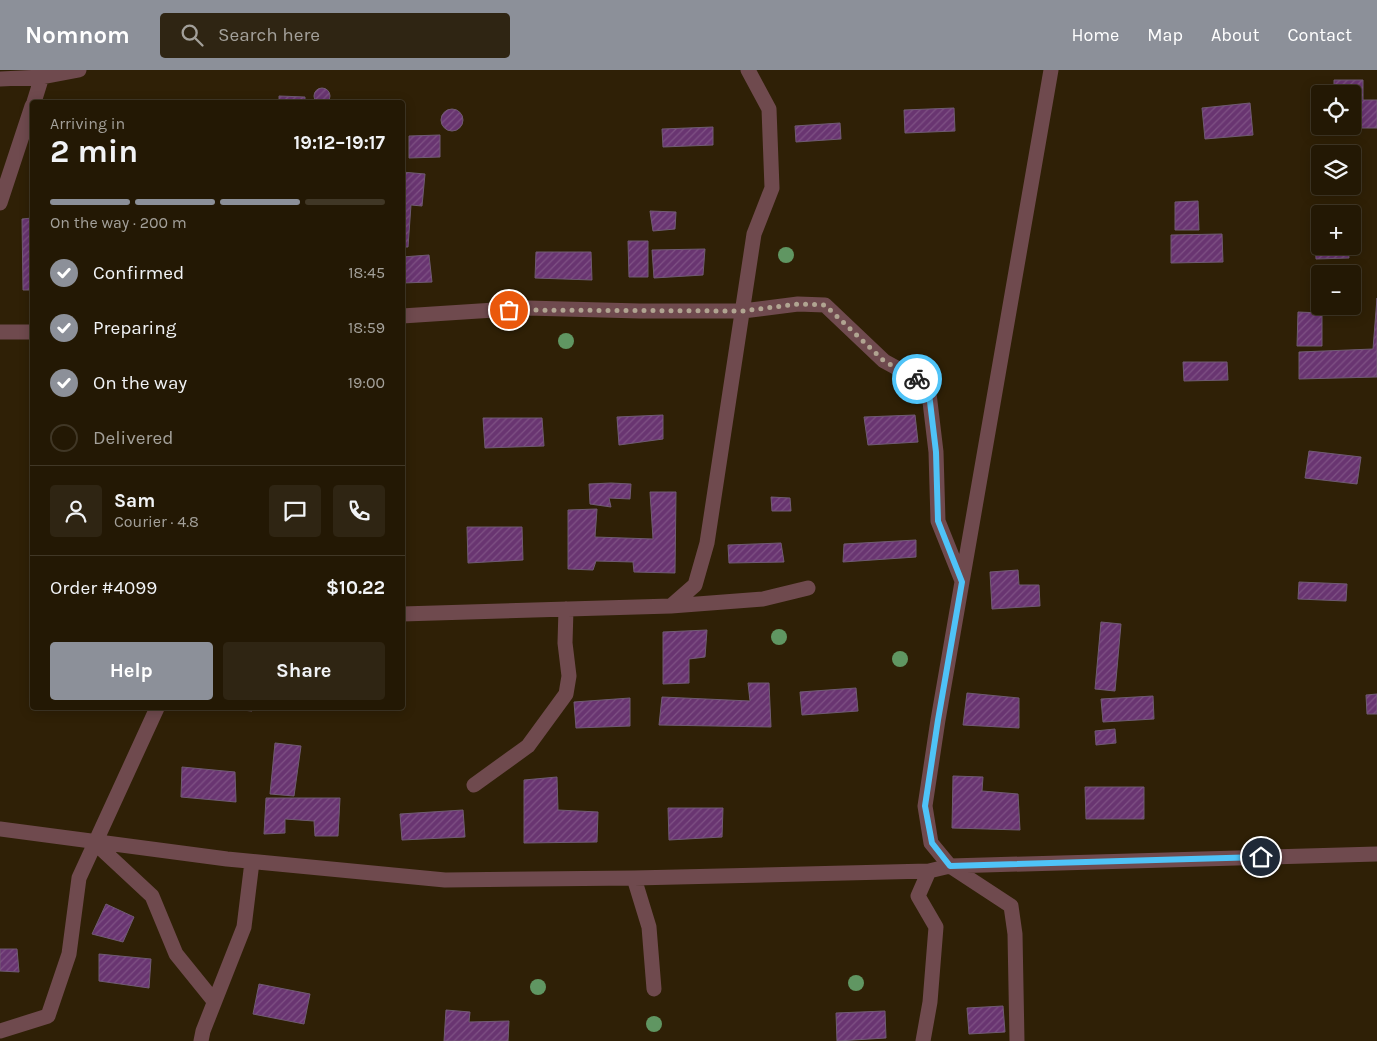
<!DOCTYPE html>
<html lang="en">
<head>
<meta charset="utf-8">
<style>
	body { margin:0; font-family:Karla,sans-serif; background:#2f2513; color:#f1f3f6; height:100vh; display:flex; flex-direction:column; font-size:19px; white-space:nowrap }
	* { box-sizing:border-box; margin:0 }
	p { font-size:16px; color:#a3a09a }
	.icon { flex:none; width:28px; height:28px; fill:none; stroke:currentColor; stroke-width:2; stroke-linecap:round; stroke-linejoin:round }
	.map { position:relative; flex:1; overflow:hidden }
	.side { position:absolute; left:30px; top:30px; width:375px; height:610px; display:flex; flex-direction:column; background:#231804; border-radius:5px; box-shadow:0 2px 12px #0003,0 0 0 1px #403726 }
	.side>* { flex:none }
	.buttons { position:absolute; left:1311px; top:15px; display:grid; gap:10px }
	.buttons a { display:grid; place-items:center; width:50px; height:50px; border-radius:5px; background:#231804; box-shadow:0 2px 12px #0003,0 0 0 1px #403726; font-size:25px }
	.pin { position:absolute; display:grid; place-items:center; width:42px; height:42px; color:#fff; margin:-21px; border:2px solid #fff; border-radius:50%; box-shadow:0 1px 5px #0007 }
	.courier { position:absolute; display:grid; place-items:center; width:50px; height:50px; margin:-25px; border:4px solid #4fc3f7; border-radius:50%; background:#fff; color:#222; box-shadow:0 1px 6px #0007 }
	.head em { font-style:normal; font-weight:700 }
	.head div { display:flex; flex-direction:column-reverse }
	.head { display:flex; align-items:center; justify-content:space-between; height:85px; padding:0 20px }
	h1 { font-size:32px; font-weight:700; line-height:38px }
	.bar { display:grid; grid-template-columns:repeat(4,1fr); gap:8px 5px; align-content:center; height:60px; padding:0 20px }
	.bar i { height:6px; border-radius:4px; background:#403726 }
	.bar .current { background:#8c9099 }
	.bar p { grid-column:span 4 }
	.line { display:flex; align-items:center; gap:12px; padding:0 20px; border-top:1px solid #403726 }
	.line div { flex:1 }
	.round { display:grid; place-items:center; flex:none; width:52px; height:52px; border-radius:5px; background:#2f2513 }
	ol { padding:0 20px; list-style:none }
	li { display:flex; align-items:center; gap:15px; height:55px }
	li p { margin-inline-start:auto }
	li .icon { padding:5px; border-radius:50%; background:#8c9099; color:#fff; stroke-width:4 }
	li:last-child { color:#a3a09a }
	li i { width:28px; height:28px; border:2px solid #403726; border-radius:50% }
	.cta { display:flex; gap:10px; margin-top:auto; padding:10px 20px }
	.cta a { flex:1; height:58px; border-radius:5px; background:#8c9099; color:#fff; font-size:20px; font-weight:700; line-height:58px; text-align:center }
	.cta a+a { background:#2f2513; color:#f1f3f6 }
	header { display:flex; align-items:center; gap:30px; box-sizing:border-box; height:70px; padding:0 25px; background:#8c9099; color:#fff }
	header strong { font-size:24px }
	nav { display:flex; gap:28px; margin-inline-start:auto; font-size:18px }
	.search { width:350px; height:45px; background:#2f2513; display:flex; align-items:center; gap:12px; box-sizing:border-box; padding:0 18px; border-radius:5px; color:#a3a09a; font-size:19px }
	.map>svg:first-child { display:block }
	.building { fill:url(#building-hatch); stroke:#705b73 }
	.lines { fill:none; stroke-linecap:round; stroke-linejoin:round }
	.minor { stroke:#6f4a4e; stroke-width:15 }
	.tree { fill:#609662 }
	.done { stroke:#b0a491; stroke-width:5; stroke-dasharray:0 9 }
	.route { stroke:#4fc3f7; stroke-width:6 }
</style>
</head>
<body>
<header>
<strong>Nomnom</strong>
<div class="search"><svg class="icon" aria-label="search" viewBox="0 0 24 24"><circle cx="10" cy="10" r="6"/><path d="M15 15l6 6"/></svg>Search here</div>
<nav><a>Home</a><a>Map</a><a>About</a><a>Contact</a></nav>
</header>
<div class="map">
<svg width="1377" height="971" viewBox="0 0 1377 971">
	<defs>
		<pattern id="building-hatch" width="6" height="6" patternUnits="userSpaceOnUse" patternTransform="scale(1.25)"><rect width="6" height="6" fill="#693571"/><path d="M-1 1l2-2M0 6l6-6M5 7l2-2" fill="none" stroke="#7f5285"/></pattern>
	</defs>
	<rect width="100%" height="100%" fill="#2f2006"/>
	<path class="building" d="M 1334,10 L 1363,10 L 1363,30 L 1377,30 L 1377,58 L 1334,58 L 1334,56 L 1352,56 L 1352,24 L 1334,24 Z
		M314 26a8 8 0 1 1 16 0a8 8 0 1 1-16 0Z
		M 279,26 L 305,27 L 305,32 L 279,32 Z
		M 1250,33 L 1253,65 L 1205,69 L 1202,38 Z
		M 954,38 L 955,61 L 905,63 L 904,40 Z
		M441 50a11 11 0 1 1 22 0a11 11 0 1 1-22 0Z
		M 840,53 L 841,69 L 796,72 L 795,56 Z
		M 713,57 L 713,75 L 663,77 L 662,59 Z
		M 440,65 L 440,87 L 409,88 L 409,66 Z
		M 402,102 L 425,104 L 422,136 L 411,135 L 408,177 L 402,177 Z
		M 1198,131 L 1199,160 L 1175,160 L 1175,132 Z
		M 650,141 L 676,142 L 675,159 L 653,161 Z
		M 32,148 L 32,220 L 23,220 L 22,149 Z
		M 1222,164 L 1223,192 L 1171,193 L 1171,165 Z
		M 1320,167 L 1320,176 L 1348,176 L 1349,188 L 1316,189 L 1315,168 Z
		M 628,171 L 648,171 L 648,207 L 629,207 Z
		M 705,179 L 703,205 L 654,208 L 652,180 Z
		M 536,182 L 591,182 L 592,210 L 535,208 Z
		M 429,185 L 432,212 L 402,213 L 402,187 Z
		M 1377,228 L 1377,307 L 1299,309 L 1299,282 L 1373,279 Z
		M 1298,242 L 1322,243 L 1322,276 L 1297,276 Z
		M 1183,292 L 1227,292 L 1228,310 L 1184,311 Z
		M 663,345 L 663,369 L 619,375 L 617,347 Z
		M 915,345 L 918,372 L 868,375 L 864,347 Z
		M 483,348 L 542,348 L 544,376 L 485,378 Z
		M 1309,381 L 1361,387 L 1357,414 L 1305,408 Z
		M 611,413 L 631,414 L 630,429 L 609,428 L 611,437 L 590,434 L 589,414 Z
		M 650,422 L 676,422 L 675,503 L 634,502 L 633,492 L 596,491 L 593,500 L 568,499 L 568,440 L 597,439 L 595,467 L 653,469 Z
		M 771,427 L 790,428 L 791,441 L 772,441 Z
		M 467,457 L 522,457 L 523,490 L 468,493 Z
		M 916,470 L 916,487 L 843,492 L 844,474 Z
		M 781,473 L 784,492 L 729,493 L 728,475 Z
		M 1018,500 L 1019,515 L 1039,515 L 1040,536 L 992,539 L 990,502 Z
		M 1299,512 L 1347,514 L 1346,531 L 1298,529 Z
		M 1101,552 L 1121,554 L 1115,621 L 1095,619 Z
		M 707,560 L 705,587 L 689,589 L 689,613 L 663,614 L 663,562 Z
		M 748,613 L 769,613 L 771,657 L 659,655 L 662,627 L 750,631 Z
		M 856,618 L 858,641 L 802,645 L 800,622 Z
		M 967,623 L 1019,628 L 1019,658 L 963,655 Z
		M 1377,624 L 1377,644 L 1367,644 L 1366,625 Z
		M 1153,626 L 1154,649 L 1103,652 L 1101,629 Z
		M 630,628 L 630,656 L 576,658 L 574,632 Z
		M 222,638 L 253,638 L 252,641 Z
		M 1115,659 L 1116,673 L 1096,675 L 1095,661 Z
		M 275,673 L 301,676 L 294,726 L 270,724 Z
		M 182,697 L 235,702 L 236,732 L 181,727 Z
		M 953,706 L 983,707 L 982,721 L 1018,724 L 1020,760 L 952,758 Z
		M 557,707 L 558,740 L 598,742 L 597,772 L 524,773 L 524,710 Z
		M 1085,717 L 1144,717 L 1144,749 L 1086,749 Z
		M 266,728 L 340,728 L 338,766 L 315,766 L 314,751 L 285,749 L 285,763 L 264,764 Z
		M 668,738 L 723,738 L 722,767 L 669,770 Z
		M 463,740 L 465,767 L 402,770 L 400,744 Z
		M 106,834 L 134,847 L 123,872 L 92,864 Z
		M 0,879 L 17,879 L 19,902 L 0,901 Z
		M 99,884 L 151,889 L 149,918 L 99,911 Z
		M 259,914 L 310,924 L 304,954 L 253,944 Z
		M 1003,936 L 1005,962 L 969,964 L 967,938 Z
		M 446,940 L 470,942 L 469,952 L 509,951 L 508,971 L 444,971 Z
		M 885,941 L 886,968 L 837,971 L 836,943 Z"/>
	<g class="lines">
		<path class="minor" d="M 0,9 L 42,7 L 79,0
			M 34,32 L 44,0
			M 0,133 L 32,36
			M 402,246 L 527,238 L 640,241 L 743,241 L 798,234 L 825,235 L 884,291 L 928,315 L 936,382 L 938,451 L 962,511
			M 0,262 L 32,262
			M 671,536 L 763,529 L 808,518
			M 402,544 L 671,536 L 695,515 L 707,473 L 754,164 L 772,118 L 769,39 L 748,0
			M 474,715 L 528,676 L 566,624 L 569,606 L 565,573 L 566,539
			M 0,759 L 227,789 L 445,810 L 634,808 L 929,801 L 950,796 L 1377,784
			M 94,772 L 152,826 L 176,884 L 214,931
			M 634,808 L 649,857 L 654,919
			M 0,961 L 48,946 L 69,884 L 79,808 L 157,638
			M 201,971 L 203,961 L 244,857 L 252,792
			M 923,971 L 930,932 L 936,857 L 918,826 L 929,801
			M 1017,971 L 1015,864 L 1011,836 L 950,796 L 931,773 L 925,736 L 938,650 L 1051,0"/>
	</g>
	<g class="tree">
		<circle cx="786" cy="185" r="8"/>
		<circle cx="566" cy="271" r="8"/>
		<circle cx="779" cy="567" r="8"/>
		<circle cx="900" cy="589" r="8"/>
		<circle cx="856" cy="913" r="8"/>
		<circle cx="538" cy="917" r="8"/>
		<circle cx="654" cy="954" r="8"/>
	</g>
	<g class="lines">
		<path class="done" d="M 509,240 L 743,241 L 798,234 L 825,235 L 884,291 L 917,309"/>
		<path class="route" d="M 917,309 L 928,315 L 936,382 L 938,451 L 962,512 L 938,650 L 925,736 L 932,773 L 950,796 L 1261,787"/>
	</g>
</svg>
<div class="buttons">
<a><svg class="icon" aria-label="locate" viewBox="0 0 24 24"><circle cx="12" cy="12" r="6"/><path d="M12 2v4M12 18v4M2 12h4M18 12h4"/></svg></a>
<a><svg class="icon" aria-label="layers" viewBox="0 0 24 24"><path d="M12 4l9 5-9 5-9-5zM3 14l9 5 9-5"/></svg></a>
<a>+</a>
<a>−</a>
</div>
<div class="pin" style="left:509px;top:240px;background:#ea580c"><svg class="icon" aria-label="bag" viewBox="0 0 24 24"><path d="M5 8h14l-1 12H6zM9 8a3 3 0 0 1 6 0"/></svg></div>
<div class="pin" style="left:1261px;top:787px;background:#1f2937"><svg class="icon" aria-label="home" viewBox="0 0 24 24"><path d="M3 11l9-7 9 7M6 9v11h12V9"/></svg></div>
<div class="courier" style="left:917px;top:309px"><svg class="icon" aria-label="bike" viewBox="0 0 24 24"><circle cx="6" cy="16" r="4"/><circle cx="18" cy="16" r="4"/><path d="M6 16l4-8h5l3 8M10 8l3 8H6M13 5h3"/></svg></div>
<section class="side">
<div class="head"><div><h1>2 min</h1><p>Arriving in</p></div><em>19:12–19:17</em></div>
<div class="bar"><i class="current"></i><i class="current"></i><i class="current"></i><i></i><p>On the way · 200 m</p></div>
<ol>
<li><svg class="icon" aria-label="check" viewBox="0 0 24 24"><path d="M5 12l5 5 9-10"/></svg>Confirmed<p>18:45</p></li>
<li><svg class="icon" aria-label="check" viewBox="0 0 24 24"><path d="M5 12l5 5 9-10"/></svg>Preparing<p>18:59</p></li>
<li><svg class="icon" aria-label="check" viewBox="0 0 24 24"><path d="M5 12l5 5 9-10"/></svg>On the way<p>19:00</p></li>
<li><i></i>Delivered</li>
</ol>
<div class="line" style="height:90px"><a class="round"><svg class="icon" aria-label="person" viewBox="0 0 24 24"><circle cx="12" cy="8" r="4"/><path d="M4 21q1-7 8-7t8 7"/></svg></a><div><b>Sam</b><p>Courier · 4.8</p></div><a class="round"><svg class="icon" aria-label="chat" viewBox="0 0 24 24"><path d="M4 5h16v11H9l-5 4z"/></svg></a><a class="round"><svg class="icon" aria-label="phone" viewBox="0 0 24 24"><path d="M5 4h4l2 5-3 2q2 4 5 5l2-3 5 2v4C11 20 4 13 5 4z"/></svg></a></div>
<div class="line" style="height:65px"><div>Order #4099</div><b>$10.22</b></div>
<div class="cta"><a>Help</a><a>Share</a></div>
</section>
</div>
</body>
</html>
